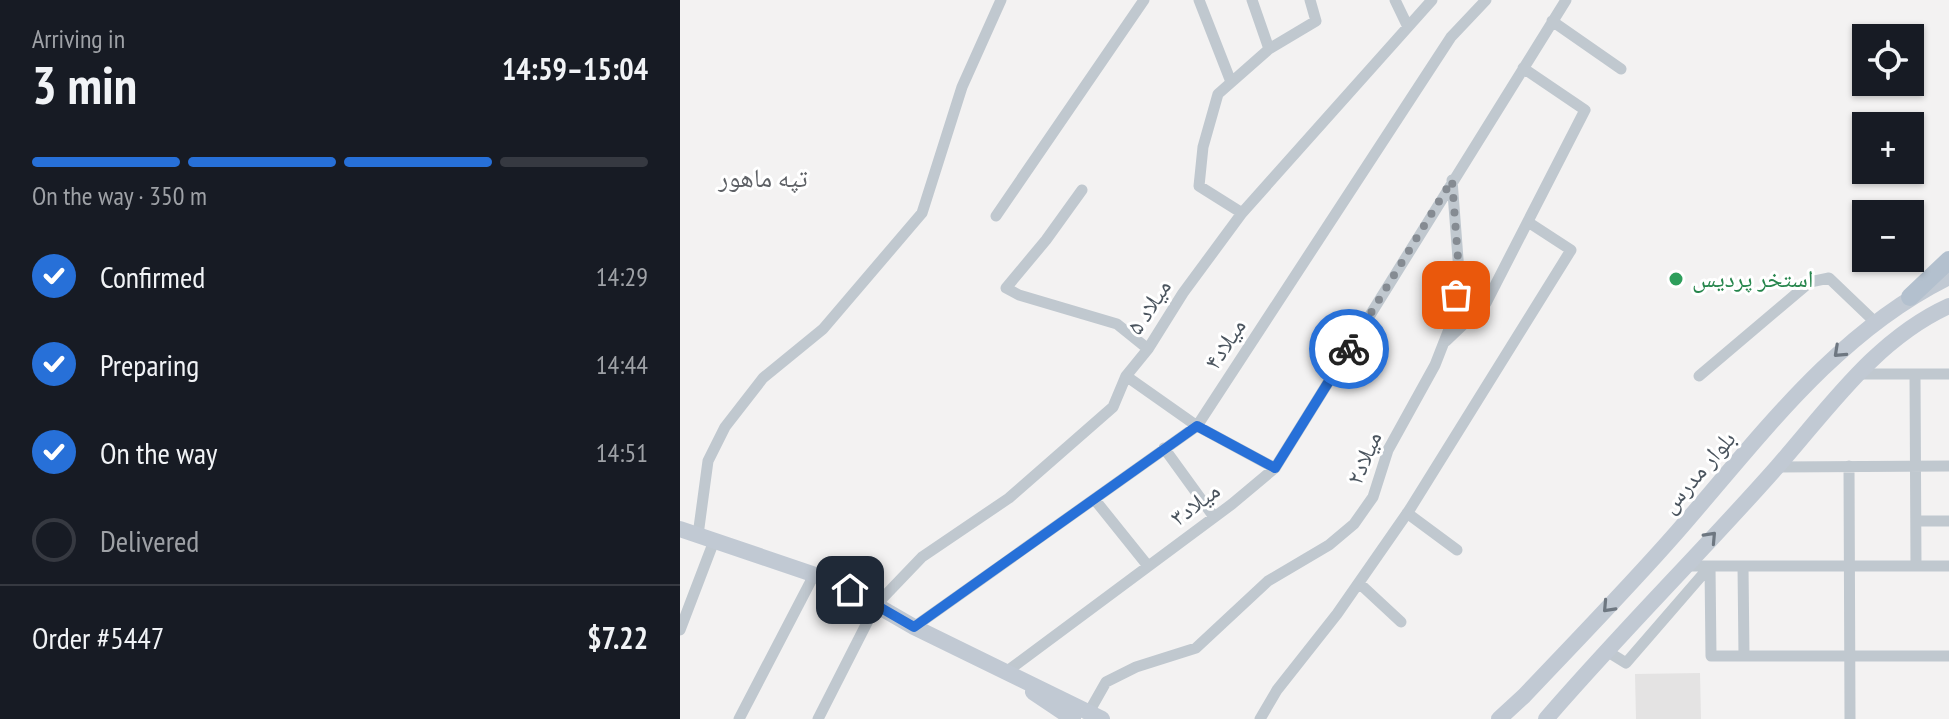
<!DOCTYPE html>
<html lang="en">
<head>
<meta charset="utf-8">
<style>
	body { margin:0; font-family:"PT Sans Narrow","Noto Naskh Arabic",sans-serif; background:#20242c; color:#f1f3f6; height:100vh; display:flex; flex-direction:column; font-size:30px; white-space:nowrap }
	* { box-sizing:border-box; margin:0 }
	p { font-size:26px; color:#9ea1a6 }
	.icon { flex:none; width:44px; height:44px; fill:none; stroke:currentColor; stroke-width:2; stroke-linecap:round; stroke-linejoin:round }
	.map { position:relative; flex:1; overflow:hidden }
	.side { display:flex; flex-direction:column; background:#171b24; width:680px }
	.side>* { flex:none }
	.tools { position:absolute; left:1172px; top:24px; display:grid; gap:16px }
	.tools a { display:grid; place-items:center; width:72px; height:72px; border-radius:0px; background:#171b24; box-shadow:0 2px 6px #0004; font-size:40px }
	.pin { position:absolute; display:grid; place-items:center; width:68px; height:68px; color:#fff; margin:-34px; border-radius:16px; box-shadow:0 4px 12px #0006 }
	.courier { position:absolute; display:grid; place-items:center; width:80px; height:80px; margin:-40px; border:6px solid #2770d8; border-radius:50%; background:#fff; color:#222; box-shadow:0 2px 10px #0007 }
	.overview em { font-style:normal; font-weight:700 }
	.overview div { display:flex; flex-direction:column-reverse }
	.overview { display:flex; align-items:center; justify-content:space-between; height:136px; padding:0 32px }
	h1 { font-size:52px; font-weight:700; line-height:60px }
	.bar { display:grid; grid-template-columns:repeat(4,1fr); gap:12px 8px; align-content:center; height:96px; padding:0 32px }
	.bar i { height:10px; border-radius:6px; background:#363941 }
	.bar .current { background:#2770d8 }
	.bar p { grid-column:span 4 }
	.line { display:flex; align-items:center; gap:20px; padding:0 32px; border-top:2px solid #363941 }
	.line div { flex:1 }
	ol { padding:0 32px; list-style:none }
	li { display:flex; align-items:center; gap:24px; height:88px }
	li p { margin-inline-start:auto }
	li .icon { padding:8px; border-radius:50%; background:#2770d8; color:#fff; stroke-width:4 }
	li:last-child { color:#9ea1a6 }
	li i { width:44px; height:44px; border:4px solid #363941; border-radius:50% }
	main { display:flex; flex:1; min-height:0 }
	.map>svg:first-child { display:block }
	.education { fill:#e4e3e3 }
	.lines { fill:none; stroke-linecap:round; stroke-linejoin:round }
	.street { stroke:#c0c8cf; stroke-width:11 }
	.secondary { stroke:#c1c9d3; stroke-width:16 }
	.primary { stroke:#b3c0ce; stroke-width:18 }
	.oneway { stroke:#6e7781 }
	.done { stroke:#858b92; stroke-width:8; stroke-dasharray:0 14.4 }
	.route { stroke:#2770d8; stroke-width:10 }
	.leisure-dot { fill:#2e9e5b; stroke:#fff; stroke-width:3 }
	.labels { text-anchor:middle; stroke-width:6; stroke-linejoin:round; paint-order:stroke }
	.leisure-label { font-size:24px; fill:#27864d; stroke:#fff; text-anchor:start }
	.street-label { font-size:24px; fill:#4a545e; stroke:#fff }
	.neighbourhood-label { font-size:26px; fill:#5e6166; stroke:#fff }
</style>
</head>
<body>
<main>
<section class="side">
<div class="overview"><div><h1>3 min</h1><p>Arriving in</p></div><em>14:59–15:04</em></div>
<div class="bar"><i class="current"></i><i class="current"></i><i class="current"></i><i></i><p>On the way · 350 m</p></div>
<ol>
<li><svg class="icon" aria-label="check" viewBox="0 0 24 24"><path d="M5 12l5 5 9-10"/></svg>Confirmed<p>14:29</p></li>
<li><svg class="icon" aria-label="check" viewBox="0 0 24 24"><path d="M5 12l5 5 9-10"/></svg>Preparing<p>14:44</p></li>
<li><svg class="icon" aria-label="check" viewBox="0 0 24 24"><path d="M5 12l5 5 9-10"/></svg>On the way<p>14:51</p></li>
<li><i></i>Delivered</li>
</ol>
<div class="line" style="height:104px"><div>Order #5447</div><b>$7.22</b></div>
</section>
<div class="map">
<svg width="1269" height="719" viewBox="0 0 1269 719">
	<rect width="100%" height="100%" fill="#f3f2f2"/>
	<path class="education" d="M 1020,673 L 1021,719 L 956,719 L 955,674 Z"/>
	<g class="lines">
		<path class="street" d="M 519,0 L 551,82
			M 572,0 L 589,49
			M 715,0 L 728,27
			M 872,21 L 941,69
			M 402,190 L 366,240 L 326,288 L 339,295 L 437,324 L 468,349
			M 562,213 L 519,186 L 523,147 L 538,94 L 589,49 L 636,21 L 630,0
			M 316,216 L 464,0
			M 766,341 L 806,303 L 905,110 L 843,68
			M 1178,374 L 1269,374
			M 1235,374 L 1236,566
			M 446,376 L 517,426 L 595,468
			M 1019,376 L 1130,282 L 1149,278 L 1195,322
			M 484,448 L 534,517
			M 1169,466 L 1170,719
			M 1097,467 L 1269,466
			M 415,500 L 468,566
			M 727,513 L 777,550
			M 1236,521 L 1269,521
			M 18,535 L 28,461 L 45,427 L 83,378 L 143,329 L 242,213 L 282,87 L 321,0
			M 1006,566 L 1269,566
			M 1030,566 L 1031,656 L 1269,656
			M 1063,566 L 1064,656
			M 679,583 L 721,622
			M 234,627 L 517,426 L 771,37 L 806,0
			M 0,630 L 34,541
			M 925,650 L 946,663 L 1030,566
			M 326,672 L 552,504 L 595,468 L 886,0
			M 409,712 L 426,682 L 456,667 L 516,648 L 588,581 L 649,545 L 674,524 L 693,497 L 708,450 L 755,365 L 773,319 L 779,272 L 772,180
			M 59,719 L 134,575
			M 138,719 L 196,605 L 242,557 L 329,498 L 433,407 L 446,376 L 468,349 L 503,293 L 562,213 L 752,0
			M 580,719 L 597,690 L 657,614 L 730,509 L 891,250 L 848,222"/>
		<path class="secondary" d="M 0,529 L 156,582 L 234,627 L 422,719
			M 353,692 L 393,719
			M 819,719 L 844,696 C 895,642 948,588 997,532 C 1079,438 1155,333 1269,277
			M 866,719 C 940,633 1021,553 1097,467 C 1148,409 1196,339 1269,306"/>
		<path class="primary" d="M 1230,297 L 1269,260"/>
	</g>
	<defs><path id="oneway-chevron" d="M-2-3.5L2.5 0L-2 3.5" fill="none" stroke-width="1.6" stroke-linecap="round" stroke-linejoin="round" transform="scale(2)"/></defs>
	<g class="oneway">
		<use href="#oneway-chevron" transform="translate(1159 352) rotate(137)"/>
		<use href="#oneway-chevron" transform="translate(1031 537) rotate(-47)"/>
		<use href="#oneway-chevron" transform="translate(928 607) rotate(133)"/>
	</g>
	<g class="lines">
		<path class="done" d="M 669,349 L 772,180 L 779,272 L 776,295"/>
		<path class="route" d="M 170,590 L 234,627 L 517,426 L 595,468 L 669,349"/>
	</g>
	<circle class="leisure-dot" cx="996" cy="279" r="8"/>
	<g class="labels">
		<g class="leisure-label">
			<text x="1012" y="287">استخر پردیس</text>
		</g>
		<g class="street-label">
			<text transform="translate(469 307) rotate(-57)" y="8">میلاد ۵</text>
			<text transform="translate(545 344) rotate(-57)" y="8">میلاد۴</text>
			<text transform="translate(684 458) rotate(-67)" y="8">میلاد۲</text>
			<text transform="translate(1018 472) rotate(-49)" y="8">بلوار مدرس</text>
			<text transform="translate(515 504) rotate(-37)" y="8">میلاد۳</text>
		</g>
		<g class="neighbourhood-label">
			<text x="83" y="187">تپه ماهور</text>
		</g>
	</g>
</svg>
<div class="tools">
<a><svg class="icon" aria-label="locate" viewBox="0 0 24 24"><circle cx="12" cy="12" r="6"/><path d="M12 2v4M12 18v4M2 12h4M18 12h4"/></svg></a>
<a>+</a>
<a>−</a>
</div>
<div class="pin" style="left:776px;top:295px;background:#ea580c"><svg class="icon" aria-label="bag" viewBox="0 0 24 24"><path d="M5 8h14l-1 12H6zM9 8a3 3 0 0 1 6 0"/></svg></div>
<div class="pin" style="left:170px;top:590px;background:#1f2937"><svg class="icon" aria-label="home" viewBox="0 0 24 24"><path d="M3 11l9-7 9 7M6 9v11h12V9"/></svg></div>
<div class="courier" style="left:669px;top:349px"><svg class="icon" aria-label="bike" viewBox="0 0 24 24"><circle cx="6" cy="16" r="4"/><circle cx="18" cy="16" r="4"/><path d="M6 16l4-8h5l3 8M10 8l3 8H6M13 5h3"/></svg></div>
</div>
</main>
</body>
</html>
